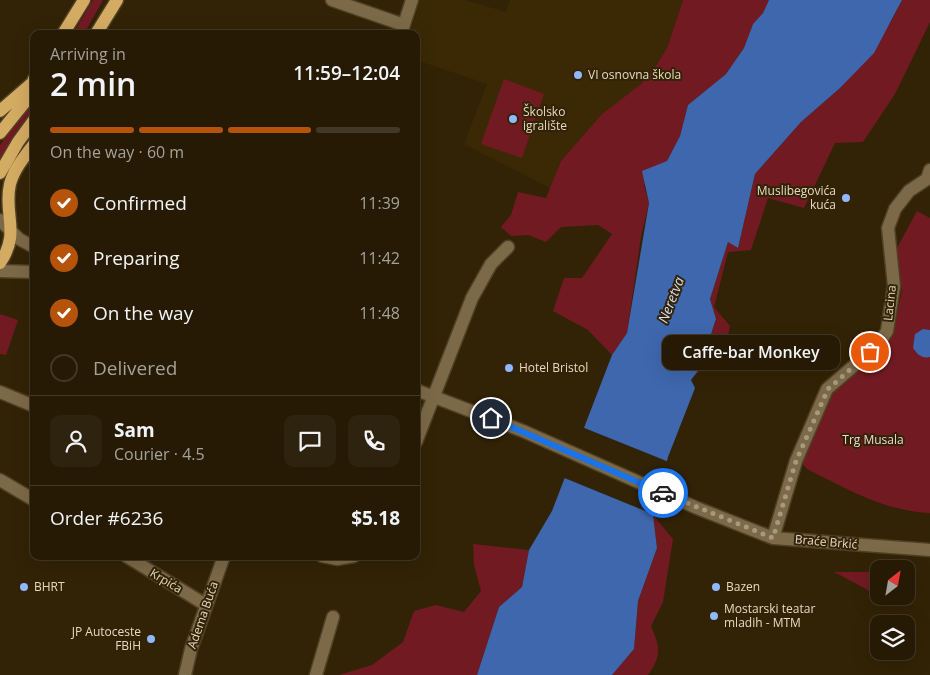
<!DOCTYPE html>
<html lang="en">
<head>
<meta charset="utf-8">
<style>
	body { margin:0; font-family:"Open Sans",sans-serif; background:#2e230e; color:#f1f3f6; height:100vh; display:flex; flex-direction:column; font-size:19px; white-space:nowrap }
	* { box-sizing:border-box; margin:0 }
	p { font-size:16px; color:#a4a19a }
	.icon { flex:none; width:28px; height:28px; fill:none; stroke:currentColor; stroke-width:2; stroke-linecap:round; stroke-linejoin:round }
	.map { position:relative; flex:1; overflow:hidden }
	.sheet { position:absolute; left:30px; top:30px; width:390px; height:530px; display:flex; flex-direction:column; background:#261a04; border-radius:10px; box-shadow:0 5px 20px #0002,0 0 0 1px #423826 }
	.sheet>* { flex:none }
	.needle { width:32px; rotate:31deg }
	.controls { position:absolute; left:870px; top:560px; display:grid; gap:10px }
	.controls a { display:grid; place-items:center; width:45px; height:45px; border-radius:10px; background:#261a04; box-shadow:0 5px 20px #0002,0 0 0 1px #423826; font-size:25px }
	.pin { position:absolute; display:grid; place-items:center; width:42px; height:42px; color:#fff; margin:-21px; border:2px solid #fff; border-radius:50%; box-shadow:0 1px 5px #0007 }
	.courier { position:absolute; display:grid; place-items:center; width:50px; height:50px; margin:-25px; border:4px solid #1a73e8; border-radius:50%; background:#fff; color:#222; box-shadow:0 1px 6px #0007 }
	.bubble { position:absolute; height:35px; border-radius:10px; background:#261a04; box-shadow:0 5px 20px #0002,0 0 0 1px #423826; font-size:16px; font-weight:600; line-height:35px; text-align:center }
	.headline em { font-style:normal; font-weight:600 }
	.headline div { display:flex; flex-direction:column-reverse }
	.headline { display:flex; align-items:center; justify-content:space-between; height:85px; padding:0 20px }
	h1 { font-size:32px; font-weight:600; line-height:38px }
	.bar { display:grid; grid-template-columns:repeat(4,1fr); gap:8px 5px; align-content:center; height:60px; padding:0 20px }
	.bar i { height:6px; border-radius:4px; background:#423826 }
	.bar .selected { background:#b45309 }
	.bar p { grid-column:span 4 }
	.line { display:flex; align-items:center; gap:12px; padding:0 20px; border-top:1px solid #423826 }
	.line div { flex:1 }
	.round { display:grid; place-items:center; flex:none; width:52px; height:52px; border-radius:10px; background:#2e230e }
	ol { padding:0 20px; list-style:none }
	li { display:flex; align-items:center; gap:15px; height:55px }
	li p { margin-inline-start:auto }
	li .icon { padding:5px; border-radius:50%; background:#b45309; color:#fff; stroke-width:4 }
	li:last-child { color:#a4a19a }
	li i { width:28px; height:28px; border:2px solid #423826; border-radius:50% }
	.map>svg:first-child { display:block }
	.built { fill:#3a2904 }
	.green { fill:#721a22 }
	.water { fill:#3e67ae }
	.pier { fill:#322306 }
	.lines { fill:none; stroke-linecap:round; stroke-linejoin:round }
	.minor-casing { stroke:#4e4024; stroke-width:15 }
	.major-casing { stroke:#4e4024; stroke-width:15 }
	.minor { stroke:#7c6947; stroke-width:12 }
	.major { stroke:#d4ab62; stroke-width:12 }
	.done { stroke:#a69981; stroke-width:5; stroke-dasharray:0 9 }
	.route { stroke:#1a73e8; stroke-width:6 }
	.poi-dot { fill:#90b8fd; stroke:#322306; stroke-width:2 }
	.labels { text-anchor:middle; stroke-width:4; stroke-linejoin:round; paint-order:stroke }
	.poi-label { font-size:12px; fill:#e4d8c3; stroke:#322306; text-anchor:start }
	.street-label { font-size:12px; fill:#e4d8c3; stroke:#322306 }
	.park-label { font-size:12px; fill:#f0d5d4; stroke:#322306 }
	.water-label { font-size:14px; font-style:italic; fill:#d1ddf1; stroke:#322306 }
</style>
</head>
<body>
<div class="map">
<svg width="930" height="675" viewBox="0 0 930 675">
	<rect width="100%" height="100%" fill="#322306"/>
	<path class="built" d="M 420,0 L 465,0 L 506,12 L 510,0 L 683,0 L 667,48 L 655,67 L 641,84 L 602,114 L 561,161 L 550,188 L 464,144 L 487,84 L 416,60 L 416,34 L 410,34 Z"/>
	<path class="green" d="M 93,0 L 103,0 L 84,34 L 73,34 Z
		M 683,0 L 769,0 L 763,13 L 753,24 L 744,48 L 726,74 L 688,105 L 680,136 L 667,161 L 644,185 L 649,203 L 641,237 L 627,333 L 612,355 L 588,330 L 553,311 L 564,278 L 582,278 L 612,234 L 598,225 L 561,227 L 546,242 L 528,235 L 511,236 L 501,227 L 511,215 L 518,192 L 546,198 L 561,161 L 602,114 L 641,84 L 655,67 L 667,48 Z
		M 902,0 L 930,0 L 930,22 L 895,94 L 863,142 L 835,143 L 804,208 L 768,198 L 751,250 L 728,252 L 714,307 L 730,326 L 727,342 L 710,340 L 701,369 L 691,380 L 700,368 L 716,320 L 710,299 L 728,242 L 738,248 L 755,174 L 801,122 L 840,88 L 891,22 Z
		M 504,79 L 544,94 L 522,158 L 481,144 Z
		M 34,98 L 34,113 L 0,166 L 0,145 Z
		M 917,211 L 930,218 L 930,513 C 884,511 847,489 807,469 L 802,463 L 806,450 L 828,401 L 838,386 L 869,364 L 893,335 L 902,290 L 892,257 Z
		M 0,314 L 18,320 L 6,355 L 0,354 Z
		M 653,515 L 673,539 L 663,602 L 651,626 C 660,647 662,655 648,675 L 612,675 L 634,649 L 638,601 L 657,548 Z
		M 473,544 L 529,550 L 522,587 L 499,607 L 477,675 L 339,675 L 372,665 L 403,642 L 414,611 L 436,605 L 464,612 L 481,591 L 474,565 Z
		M 833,572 L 879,572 L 879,596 L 838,574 Z
		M 879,596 L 903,596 L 899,607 Z"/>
	<path class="water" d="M 769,0 L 902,0 L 874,53 L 840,88 L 801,122 L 755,174 L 738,248 L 728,242 L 710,299 L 716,319 L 700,368 L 691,380 L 695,388 L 668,457 L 653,515 L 657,548 L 638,601 L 634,649 L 612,675 L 477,675 L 499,607 L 522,587 L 529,550 L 552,511 L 612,355 L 627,333 L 649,203 L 642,171 L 667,161 L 680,136 L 688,105 L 726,74 L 744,48 L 753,24 L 763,13 Z
		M 923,329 L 930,330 L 930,357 C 922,359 917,354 913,348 L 915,334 Z"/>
	<path class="pier" d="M 582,427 L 669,462 L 655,515 L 562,477 Z"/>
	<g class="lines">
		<g class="minor-casing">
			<path id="minor" d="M 332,0 L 404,25
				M 401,34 L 412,0
				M 0,220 L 19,239 L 34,247
				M 0,271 L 34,272
				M 416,390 L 523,431 L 697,508 L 773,538 L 930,550
				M 0,392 L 34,406
				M 416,442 L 472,298 L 491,264 L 508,247
				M 0,480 L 34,500
				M 773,538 L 796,461 L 827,389 L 878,345 L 887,331 L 894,286 L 888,228 L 895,209 L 909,191 L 927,179 L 930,170
				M 126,556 L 206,605
				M 322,556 L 337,559 L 354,556
				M 185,675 L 191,649 L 224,556
				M 316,675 L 333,617"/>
		</g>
		<g class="major-casing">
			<path id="major" d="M 63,34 L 84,0
				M 96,34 L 117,0
				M 0,111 L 31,84
				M 0,133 L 25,102 L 34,79
				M 0,173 L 18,142 L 34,120
				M 0,263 C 21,232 3,214 10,184 C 14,169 25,156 34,144"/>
		</g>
		<use href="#minor" class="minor"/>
		<use href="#major" class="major"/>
	</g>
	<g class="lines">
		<path class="done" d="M 663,493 L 773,538 L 796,461 L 828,389 L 870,352"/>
		<path class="route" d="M 491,418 L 663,493"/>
	</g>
	<g class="poi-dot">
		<circle cx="578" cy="75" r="5"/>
		<circle cx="513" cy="119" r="5"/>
		<circle cx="846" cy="198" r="5"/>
		<circle cx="509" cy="368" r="5"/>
		<circle cx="24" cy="587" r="5"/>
		<circle cx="716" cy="587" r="5"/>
		<circle cx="714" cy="616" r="5"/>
		<circle cx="151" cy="639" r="5"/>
	</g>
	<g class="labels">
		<g class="poi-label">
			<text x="588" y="79">VI osnovna škola</text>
			<text x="523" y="116">Školsko<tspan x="523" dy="14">igralište</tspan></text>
			<text x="836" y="195" text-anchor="end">Muslibegovića<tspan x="836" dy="14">kuća</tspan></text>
			<text x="519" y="372">Hotel Bristol</text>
			<text x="34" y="591">BHRT</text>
			<text x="726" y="591">Bazen</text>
			<text x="724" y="613">Mostarski teatar<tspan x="724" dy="14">mladih - MTM</tspan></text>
			<text x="141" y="636" text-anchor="end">JP Autoceste<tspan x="141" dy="14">FBiH</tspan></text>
		</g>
		<g class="street-label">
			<text transform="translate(890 303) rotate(-84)" y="4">Lacina</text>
			<text transform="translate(826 542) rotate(5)" y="4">Braće Brkić</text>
			<text transform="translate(166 581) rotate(31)" y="4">Krpića</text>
			<text transform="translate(203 615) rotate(-71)" y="4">Adema Buća</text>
		</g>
		<g class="park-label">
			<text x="873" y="444">Trg Musala</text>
		</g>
		<g class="water-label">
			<text transform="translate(671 300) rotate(-69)" y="5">Neretva</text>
		</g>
	</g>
</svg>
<div class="controls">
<a><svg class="needle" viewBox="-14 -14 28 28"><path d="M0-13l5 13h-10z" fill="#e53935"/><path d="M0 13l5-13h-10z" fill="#a4a19a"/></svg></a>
<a><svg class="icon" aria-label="layers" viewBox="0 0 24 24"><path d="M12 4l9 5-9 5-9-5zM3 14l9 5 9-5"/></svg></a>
</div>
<div class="pin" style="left:870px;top:352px;background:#ea580c"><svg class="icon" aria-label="bag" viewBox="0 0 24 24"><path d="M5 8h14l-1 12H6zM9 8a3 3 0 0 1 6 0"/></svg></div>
<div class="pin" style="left:491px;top:418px;background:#1f2937"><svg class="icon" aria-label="home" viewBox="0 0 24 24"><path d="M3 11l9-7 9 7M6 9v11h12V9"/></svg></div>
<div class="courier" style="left:663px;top:493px"><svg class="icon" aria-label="car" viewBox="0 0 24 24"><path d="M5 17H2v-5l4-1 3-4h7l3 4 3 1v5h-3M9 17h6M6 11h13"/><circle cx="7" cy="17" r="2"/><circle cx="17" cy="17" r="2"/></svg></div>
<div class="bubble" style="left:662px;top:335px;width:178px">Caffe-bar Monkey</div>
<section class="sheet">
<div class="headline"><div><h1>2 min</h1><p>Arriving in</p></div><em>11:59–12:04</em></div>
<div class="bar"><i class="selected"></i><i class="selected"></i><i class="selected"></i><i></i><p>On the way · 60 m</p></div>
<ol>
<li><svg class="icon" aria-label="check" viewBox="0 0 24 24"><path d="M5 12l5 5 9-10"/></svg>Confirmed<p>11:39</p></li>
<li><svg class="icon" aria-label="check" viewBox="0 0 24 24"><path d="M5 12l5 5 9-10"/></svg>Preparing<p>11:42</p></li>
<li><svg class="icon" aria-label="check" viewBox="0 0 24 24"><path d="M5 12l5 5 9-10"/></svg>On the way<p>11:48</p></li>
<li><i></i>Delivered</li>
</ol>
<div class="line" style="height:90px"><a class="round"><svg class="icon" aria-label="person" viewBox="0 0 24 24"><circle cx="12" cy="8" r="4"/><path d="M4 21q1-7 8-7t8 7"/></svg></a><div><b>Sam</b><p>Courier · 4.5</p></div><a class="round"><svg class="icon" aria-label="chat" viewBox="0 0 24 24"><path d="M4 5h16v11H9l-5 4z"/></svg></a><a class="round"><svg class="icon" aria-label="phone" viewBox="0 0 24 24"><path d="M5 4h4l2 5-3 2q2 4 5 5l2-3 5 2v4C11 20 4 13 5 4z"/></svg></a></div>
<div class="line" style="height:65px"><div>Order #6236</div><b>$5.18</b></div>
</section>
</div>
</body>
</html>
